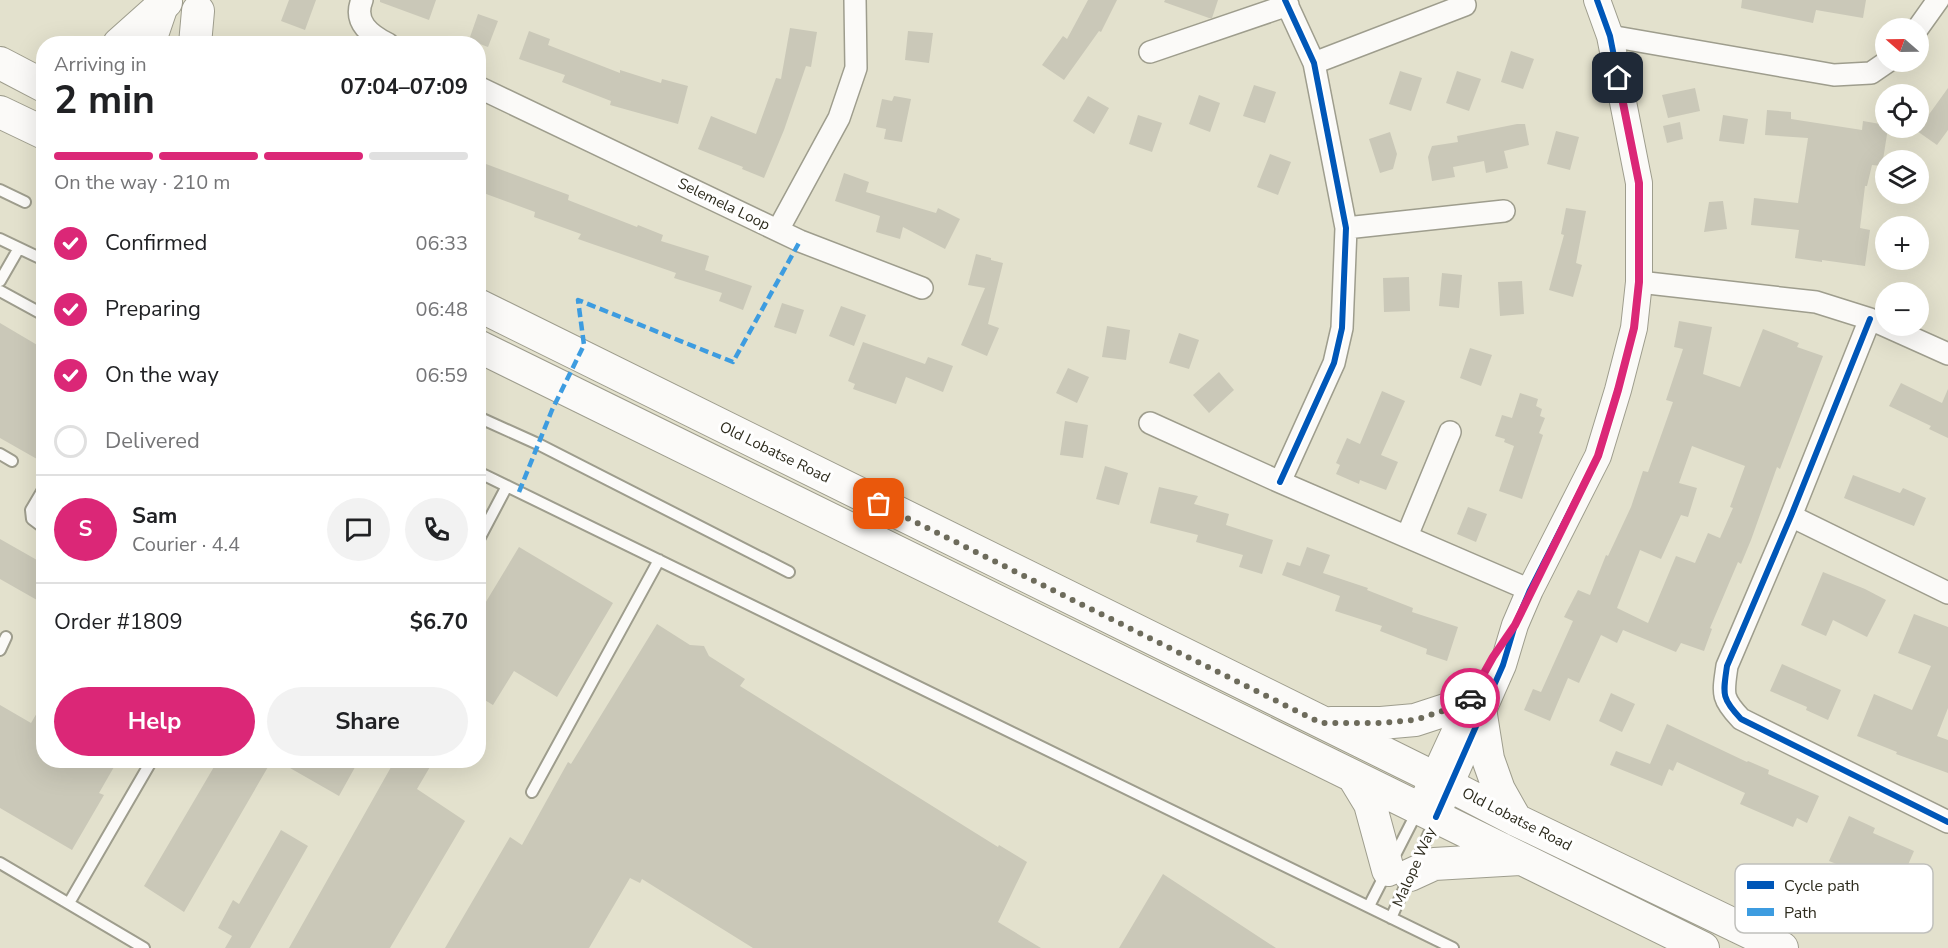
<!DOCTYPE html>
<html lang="en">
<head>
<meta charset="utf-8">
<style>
	body { margin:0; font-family:"Nunito Sans",sans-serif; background:#f2f2f2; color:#202124; height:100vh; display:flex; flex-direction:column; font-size:22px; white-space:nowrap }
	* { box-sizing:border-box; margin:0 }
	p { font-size:20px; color:#757577 }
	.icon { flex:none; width:33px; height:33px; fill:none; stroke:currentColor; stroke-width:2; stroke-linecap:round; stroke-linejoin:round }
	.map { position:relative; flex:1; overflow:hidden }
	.side { position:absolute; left:36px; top:36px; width:450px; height:732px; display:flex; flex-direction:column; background:#fff; border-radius:24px; box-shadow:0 6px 24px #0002 }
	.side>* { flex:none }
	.needle { width:39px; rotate:290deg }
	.controls { position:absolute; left:1875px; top:18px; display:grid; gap:12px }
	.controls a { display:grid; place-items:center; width:54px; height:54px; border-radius:50%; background:#fff; box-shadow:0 6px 24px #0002; font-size:30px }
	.pin { position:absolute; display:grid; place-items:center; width:51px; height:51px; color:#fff; margin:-26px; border-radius:12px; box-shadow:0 3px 9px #0006 }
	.courier { position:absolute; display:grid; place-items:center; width:60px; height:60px; margin:-30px; border:4px solid #db2777; border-radius:50%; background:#fff; color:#222; box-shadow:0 2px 8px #0007 }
	.head em { font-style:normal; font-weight:700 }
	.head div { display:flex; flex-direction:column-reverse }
	.head { display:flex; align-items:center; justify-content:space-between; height:102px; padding:0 18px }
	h1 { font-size:39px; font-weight:700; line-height:45px }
	.bar { display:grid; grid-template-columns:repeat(4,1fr); gap:9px 6px; align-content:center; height:72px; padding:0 18px }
	.bar i { height:8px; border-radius:4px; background:#e0e0e0 }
	.bar .selected { background:#db2777 }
	.bar p { grid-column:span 4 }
	.line { display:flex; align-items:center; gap:15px; padding:0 18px; border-top:2px solid #e0e0e0 }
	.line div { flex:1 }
	.round { display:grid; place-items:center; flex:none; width:63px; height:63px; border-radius:32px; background:#f2f2f2 }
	ol { padding:0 18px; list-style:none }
	li { display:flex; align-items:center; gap:18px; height:66px }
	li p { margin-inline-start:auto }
	li .icon { padding:6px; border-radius:50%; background:#db2777; color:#fff; stroke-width:4 }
	li:last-child { color:#757577 }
	li i { width:33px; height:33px; border:3px solid #e0e0e0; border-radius:50% }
	.button { display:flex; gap:12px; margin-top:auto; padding:12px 18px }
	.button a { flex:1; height:69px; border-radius:36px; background:#db2777; color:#fff; font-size:24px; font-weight:700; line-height:69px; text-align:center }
	.button a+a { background:#f2f2f2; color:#202124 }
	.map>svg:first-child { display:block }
	.building { fill:#cac8b8; fill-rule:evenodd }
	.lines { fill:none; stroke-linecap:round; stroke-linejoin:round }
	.service-casing { stroke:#9e9d8d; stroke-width:14 }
	.minor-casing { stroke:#9e9d8d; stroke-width:24 }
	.tertiary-casing { stroke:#9e9d8d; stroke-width:28 }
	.primary-casing { stroke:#9e9d8d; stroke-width:34 }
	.service { stroke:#fbfaf8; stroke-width:10 }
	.minor { stroke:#fbfaf8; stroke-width:21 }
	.tertiary { stroke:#fbfaf8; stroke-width:26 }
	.primary { stroke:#fbfaf8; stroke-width:32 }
	.quiet { stroke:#3d9ce0; stroke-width:4.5; stroke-dasharray:9 4.5; stroke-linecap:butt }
	.cycleway-casing { stroke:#fff; stroke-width:10 }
	.cycleway { stroke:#0057b8; stroke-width:6 }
	.done { stroke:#6d6b5b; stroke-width:6; stroke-dasharray:0 10.8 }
	.route { stroke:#db2777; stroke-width:8 }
	.labels { text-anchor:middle; stroke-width:6; stroke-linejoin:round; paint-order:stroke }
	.street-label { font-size:15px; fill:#2e2c1e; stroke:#fff }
	.key { fill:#fff; stroke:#c0c0bc; stroke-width:1.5 }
	.key-label { font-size:16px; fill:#2e2c1e }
</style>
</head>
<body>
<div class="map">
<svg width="1948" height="948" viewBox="0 0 1948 948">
	<rect width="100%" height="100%" fill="#e3e1cd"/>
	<path class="building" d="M 289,0 L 316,0 L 305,30 L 281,21 Z
		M 380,0 L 436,0 L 429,20 L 380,2 Z
		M 1088,0 L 1117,0 L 1101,32 L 1099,31 L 1064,80 L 1042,65 L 1063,36 L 1067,39 Z
		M 1165,0 L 1218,0 L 1212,18 L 1209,18 L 1164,2 Z
		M 1742,0 L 1866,0 L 1863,18 L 1816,10 L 1813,23 L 1741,8 Z
		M 478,14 L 498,21 L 488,47 L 469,40 Z
		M 790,28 L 817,32 L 811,67 L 806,66 L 784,130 L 764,178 L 742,169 L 743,167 L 698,149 L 711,116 L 756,134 L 776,78 L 781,79 Z
		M 529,31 L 550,39 L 548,45 L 620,73 L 620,70 L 661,83 L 662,79 L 688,86 L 678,124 L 610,105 L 611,101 L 562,82 L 565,75 L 519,59 Z
		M 908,31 L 933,33 L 929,63 L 905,60 Z
		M 1511,51 L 1534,59 L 1523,89 L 1501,82 Z
		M 1400,71 L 1422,78 L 1411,111 L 1389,104 Z
		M 1457,71 L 1481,79 L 1469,111 L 1446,103 Z
		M 1254,85 L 1276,92 L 1265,123 L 1243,116 Z
		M 1695,88 L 1700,111 L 1668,118 L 1662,95 Z
		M 1948,88 L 1948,130 L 1937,145 L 1917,131 Z
		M 1199,95 L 1220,103 L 1210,132 L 1189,124 Z
		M 894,96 L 911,99 L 902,142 L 884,139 L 886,129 L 876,127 L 882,99 L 892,101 Z
		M 1088,96 L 1109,108 L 1094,134 L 1073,121 Z
		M 1767,110 L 1791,112 L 1791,119 L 1862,130 L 1863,121 L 1886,125 L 1886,128 L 1888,128 L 1882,166 L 1872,165 L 1867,186 L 1865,186 L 1860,228 L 1870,230 L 1865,266 L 1822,260 L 1822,262 L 1795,258 L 1799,230 L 1751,225 L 1754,198 L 1798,203 L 1808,138 L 1765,135 Z
		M 1138,115 L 1162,123 L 1152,152 L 1129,144 Z
		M 1723,115 L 1748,119 L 1744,144 L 1719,141 Z
		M 1680,122 L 1683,139 L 1667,143 L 1663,126 Z
		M 1517,124 L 1525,124 L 1529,145 L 1504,151 L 1508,168 L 1486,173 L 1484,161 L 1453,167 L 1455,177 L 1432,181 L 1428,157 L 1432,146 L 1458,142 L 1457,136 Z
		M 1556,131 L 1579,137 L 1570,170 L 1547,164 Z
		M 1390,132 L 1397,154 L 1393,169 L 1380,173 L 1369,139 Z
		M 1270,154 L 1291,162 L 1278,195 L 1257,187 Z
		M 478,161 L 569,195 L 568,200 L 637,227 L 638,225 L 663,235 L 661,241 L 709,256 L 705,270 L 752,286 L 743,310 L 719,301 L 722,293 L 674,278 L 676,273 L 578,239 L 581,234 L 534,217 L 535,212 L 478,191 Z
		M 844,173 L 869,182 L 866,192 L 936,213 L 938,208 L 960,219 L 945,249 L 903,227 L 900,239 L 876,232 L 880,216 L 835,201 Z
		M 1723,201 L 1727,229 L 1704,232 L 1709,202 Z
		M 1566,208 L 1586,211 L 1576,263 L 1582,265 L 1573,297 L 1549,290 L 1564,235 L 1561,234 Z
		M 976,254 L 991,258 L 991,260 L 1003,263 L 988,324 L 999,328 L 987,356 L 961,345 L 985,288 L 968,285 Z
		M 1442,273 L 1462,275 L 1459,308 L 1439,306 Z
		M 1409,277 L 1410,311 L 1384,312 L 1383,278 Z
		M 1522,281 L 1524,314 L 1500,316 L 1498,282 Z
		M 782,303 L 804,310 L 796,334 L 774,327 Z
		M 841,306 L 866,315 L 854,346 L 829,336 Z
		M 1679,321 L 1712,327 L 1703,374 L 1740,387 L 1763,329 L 1799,343 L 1797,347 L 1823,356 L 1780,469 L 1777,467 L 1751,540 L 1741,564 L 1738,562 L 1710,628 L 1712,629 L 1704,651 L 1681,643 L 1676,652 L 1623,630 L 1617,643 L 1601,635 L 1579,683 L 1568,678 L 1550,721 L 1524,710 L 1533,689 L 1541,692 L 1573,621 L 1564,617 L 1578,590 L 1590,595 L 1606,555 L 1608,556 L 1631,507 L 1643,471 L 1648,472 L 1673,402 L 1666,400 L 1683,349 L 1674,347 ZM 1692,446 L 1745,466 L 1730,507 L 1733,508 L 1720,538 L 1708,533 L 1695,563 L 1676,556 L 1648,623 L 1617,608 L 1640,550 L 1661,559 L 1681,515 L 1688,517 L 1697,488 L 1679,483 Z
		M 0,323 L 44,349 L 44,463 L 0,438 Z
		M 1107,326 L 1130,330 L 1126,360 L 1102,357 Z
		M 1179,333 L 1199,340 L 1189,369 L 1169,363 Z
		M 863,342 L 925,364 L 928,357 L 953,366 L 943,392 L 906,377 L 896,404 L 853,389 L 855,384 L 848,381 Z
		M 1470,348 L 1492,355 L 1481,386 L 1460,378 Z
		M 1068,368 L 1089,377 L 1077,403 L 1056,393 Z
		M 1219,372 L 1234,390 L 1209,413 L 1193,395 Z
		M 1901,383 L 1942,403 L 1948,389 L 1948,438 L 1929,429 L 1931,426 L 1889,406 Z
		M 1382,391 L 1405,401 L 1381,455 L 1398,462 L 1386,490 L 1360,480 L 1359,484 L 1336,474 L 1340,465 L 1336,463 L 1347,438 L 1360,444 Z
		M 1520,393 L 1538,399 L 1536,406 L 1542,409 L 1540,416 L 1545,418 L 1539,433 L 1543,435 L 1522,499 L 1499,491 L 1514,446 L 1504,442 L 1505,439 L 1495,436 L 1502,415 L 1512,418 Z
		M 1065,421 L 1088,425 L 1083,458 L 1060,455 Z
		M 1105,466 L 1128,473 L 1119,505 L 1096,499 Z
		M 1853,475 L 1900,493 L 1903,488 L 1926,498 L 1914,526 L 1844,498 Z
		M 1159,487 L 1198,496 L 1194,504 L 1229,514 L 1226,525 L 1273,540 L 1262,574 L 1239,567 L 1243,555 L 1196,542 L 1198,535 L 1150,523 Z
		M 1468,507 L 1487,514 L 1476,542 L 1457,534 Z
		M 0,539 L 44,564 L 44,604 L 0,579 Z
		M 519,547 L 613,603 L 557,697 L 514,671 L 493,705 L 478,696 L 478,615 Z
		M 1307,547 L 1330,555 L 1323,573 L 1368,588 L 1367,590 L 1413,608 L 1412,612 L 1458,627 L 1447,661 L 1426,654 L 1427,649 L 1380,631 L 1382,626 L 1335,611 L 1340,596 L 1282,575 L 1287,562 L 1300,566 Z
		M 1823,572 L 1865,589 L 1886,600 L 1867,637 L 1833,620 L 1826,636 L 1801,625 Z
		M 1914,614 L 1948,627 L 1948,708 L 1937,736 L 1948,740 L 1948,773 L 1896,754 L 1897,752 L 1857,736 L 1874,694 L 1912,710 L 1931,666 L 1898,653 Z
		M 657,624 L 690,645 L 704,646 L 709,656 L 745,679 L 740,686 L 998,847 L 999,845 L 1027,862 L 998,922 L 1041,948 L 753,948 L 642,879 L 640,883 L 630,878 L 589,948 L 445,948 L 510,837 L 522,845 L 568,762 L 571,764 Z
		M 1782,664 L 1841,690 L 1828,720 L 1806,710 L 1807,707 L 1770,691 Z
		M 1611,693 L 1635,704 L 1622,732 L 1599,721 Z
		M 44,701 L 44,760 L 118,760 L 99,793 L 104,795 L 72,850 L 0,808 L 0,705 L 31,723 Z
		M 1667,724 L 1747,762 L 1748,761 L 1769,770 L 1768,774 L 1819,796 L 1807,823 L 1797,818 L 1793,827 L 1740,804 L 1745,793 L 1677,762 L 1673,771 L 1669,769 L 1662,786 L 1610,765 L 1616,751 L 1650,764 Z
		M 218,760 L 272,760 L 184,912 L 144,886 Z
		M 276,760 L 359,760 L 339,796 Z
		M 395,760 L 434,760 L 417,789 L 465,821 L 390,948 L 289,948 Z
		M 1849,816 L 1875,828 L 1873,833 L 1914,851 L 1898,888 L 1857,870 L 1856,872 L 1829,861 Z
		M 281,830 L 308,846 L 250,948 L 225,948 L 232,936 L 218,928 L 233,900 L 239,904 Z
		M 1163,874 L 1276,948 L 1119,948 Z"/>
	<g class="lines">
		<g class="service-casing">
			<path id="service" d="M 0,190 L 25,202
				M 0,239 L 44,260
				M 0,281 L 19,248
				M 0,291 L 44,315
				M 478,417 L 538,444 L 789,572
				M 0,454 L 12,461
				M 478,472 L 1453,948
				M 44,488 L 31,510 L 32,519 L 44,528
				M 478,541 L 507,486
				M 0,650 L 6,637
				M 532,792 L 659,560
				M 0,863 L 144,948
				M 69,903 L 152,760
				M 1369,906 L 1418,810
				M 1391,918 L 1435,820"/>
		</g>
		<g class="minor-casing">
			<path id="minor" d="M 362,0 C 353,22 370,35 388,44
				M 1918,28 L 1938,0
				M 1610,36 L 1834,75 L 1871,73 L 1887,62
				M 1150,52 L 1288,5
				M 1314,63 L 1465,5
				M 478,87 L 800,241 L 922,288
				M 1346,228 L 1504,211
				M 778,230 L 839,118 L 856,68 L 855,0
				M 1639,282 L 1816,302 L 1870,319 L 1948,354
				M 1870,319 L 1791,516 L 1727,666 C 1723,694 1721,698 1741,719 L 1948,822
				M 1150,423 L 1280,482 L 1530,590
				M 1280,482 L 1334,363 L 1342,328 L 1346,228 L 1314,63 L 1285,0
				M 1791,516 L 1948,593
				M 1407,536 L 1450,432"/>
		</g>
		<g class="tertiary-casing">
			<path id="tertiary" d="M 152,44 L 167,0
				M 1419,809 L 1473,692
				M 1436,817 L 1503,665 L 1515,625 L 1530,590 L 1598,456 L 1618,390 L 1634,328 L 1639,282 L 1639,183 L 1610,36 L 1597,0"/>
		</g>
		<g class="primary-casing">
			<path id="primary" d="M 119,44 L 166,2
				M 195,44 L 198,11
				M 0,63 L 44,86
				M 0,112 L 44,133
				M 478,305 L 1433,777 L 1516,820 L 1782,948
				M 478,346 L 1703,948
				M 1481,715 L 1488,759 L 1499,790 L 1516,820
				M 1331,723 L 1381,723 L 1415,720 L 1467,703
				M 1353,776 L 1370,804 L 1388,870
				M 1410,875 L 1434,864 L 1520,859"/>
		</g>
		<use href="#service" class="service"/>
		<use href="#minor" class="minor"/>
		<use href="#tertiary" class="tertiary"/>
		<use href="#primary" class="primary"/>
		<path class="quiet" d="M 519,492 L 552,410 L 584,345 L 578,300 L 733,362 L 800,241"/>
		<g class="cycleway-casing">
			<path id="cycleway" d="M 1870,319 L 1791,516 L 1727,666 C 1723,694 1721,698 1741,719 L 1948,822
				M 1280,482 L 1334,363 L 1342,328 L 1346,228 L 1314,63 L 1285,0
				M 1436,817 L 1503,665 L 1515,625 L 1530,590 L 1598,456 L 1618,390 L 1634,328 L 1639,282 L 1639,183 L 1610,36 L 1597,0"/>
		</g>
		<use href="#cycleway" class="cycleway"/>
	</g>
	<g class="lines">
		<path class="done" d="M 879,504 L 1321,723 L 1381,723 L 1415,720 L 1467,703 L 1470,698"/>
		<path class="route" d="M 1470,698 L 1493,657 L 1515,625 L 1598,456 L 1618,390 L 1634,328 L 1639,282 L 1639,183 L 1618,78"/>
	</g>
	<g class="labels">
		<g class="street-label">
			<text transform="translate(724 204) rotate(26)" y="5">Selemela Loop</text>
			<text transform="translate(775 452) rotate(26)" y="5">Old Lobatse Road</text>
			<text transform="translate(1517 819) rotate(27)" y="5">Old Lobatse Road</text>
			<text transform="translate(1414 867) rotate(-66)" y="5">Malope Way</text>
		</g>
	</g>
	<rect x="1735" y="864" width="198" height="69" rx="9" class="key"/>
	<rect x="1747" y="881" width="27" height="8" fill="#0057b8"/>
	<rect x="1747" y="908" width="27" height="8" fill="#3d9ce0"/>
	<g class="key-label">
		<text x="1784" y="891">Cycle path</text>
		<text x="1784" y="918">Path</text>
	</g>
</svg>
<div class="controls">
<a><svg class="needle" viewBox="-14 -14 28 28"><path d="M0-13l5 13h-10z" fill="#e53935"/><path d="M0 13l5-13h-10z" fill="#757577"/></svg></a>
<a><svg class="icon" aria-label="locate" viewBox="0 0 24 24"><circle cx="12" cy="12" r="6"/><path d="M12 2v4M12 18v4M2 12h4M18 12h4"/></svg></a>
<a><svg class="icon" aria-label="layers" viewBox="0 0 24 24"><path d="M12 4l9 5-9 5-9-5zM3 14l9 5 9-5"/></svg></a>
<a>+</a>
<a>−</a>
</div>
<div class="pin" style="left:879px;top:504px;background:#ea580c"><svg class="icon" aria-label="bag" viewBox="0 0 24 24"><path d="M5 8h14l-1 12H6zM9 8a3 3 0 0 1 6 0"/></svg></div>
<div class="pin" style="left:1618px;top:78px;background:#1f2937"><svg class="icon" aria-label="home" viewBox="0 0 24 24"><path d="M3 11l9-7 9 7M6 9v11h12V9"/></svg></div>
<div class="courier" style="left:1470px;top:698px"><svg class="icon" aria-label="car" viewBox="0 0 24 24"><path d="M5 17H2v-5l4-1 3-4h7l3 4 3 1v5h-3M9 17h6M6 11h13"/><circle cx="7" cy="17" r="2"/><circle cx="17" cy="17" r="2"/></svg></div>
<section class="side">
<div class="head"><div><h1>2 min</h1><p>Arriving in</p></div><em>07:04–07:09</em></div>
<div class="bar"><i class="selected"></i><i class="selected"></i><i class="selected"></i><i></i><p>On the way · 210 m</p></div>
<ol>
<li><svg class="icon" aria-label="check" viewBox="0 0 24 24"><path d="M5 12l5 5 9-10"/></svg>Confirmed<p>06:33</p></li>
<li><svg class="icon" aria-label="check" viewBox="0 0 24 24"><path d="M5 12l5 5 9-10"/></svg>Preparing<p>06:48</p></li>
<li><svg class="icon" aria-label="check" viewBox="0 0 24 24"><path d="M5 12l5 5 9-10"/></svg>On the way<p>06:59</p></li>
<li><i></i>Delivered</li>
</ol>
<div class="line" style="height:108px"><b class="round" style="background:#db2777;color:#fff">S</b><div><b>Sam</b><p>Courier · 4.4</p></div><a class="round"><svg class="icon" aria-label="chat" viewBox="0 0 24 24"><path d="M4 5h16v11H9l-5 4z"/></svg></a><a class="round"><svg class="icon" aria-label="phone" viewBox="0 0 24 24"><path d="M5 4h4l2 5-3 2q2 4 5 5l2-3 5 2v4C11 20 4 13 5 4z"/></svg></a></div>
<div class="line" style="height:78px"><div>Order #1809</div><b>$6.70</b></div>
<div class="button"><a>Help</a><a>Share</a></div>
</section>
</div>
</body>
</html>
